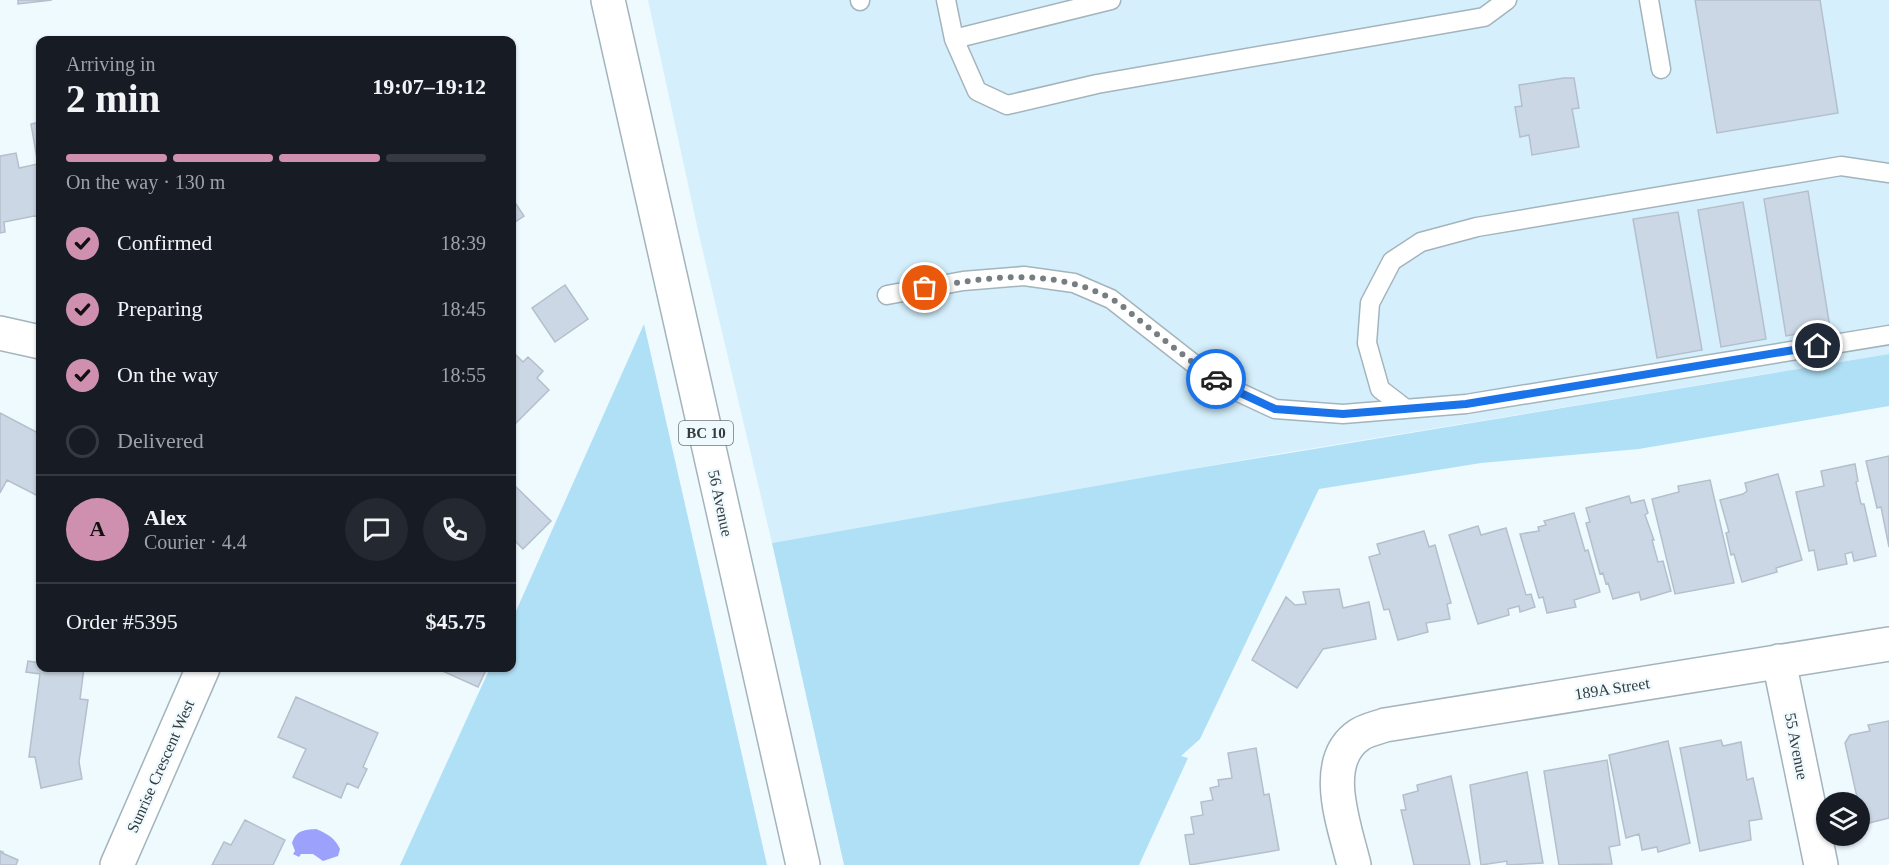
<!DOCTYPE html>
<html lang="en">
<head>
<meta charset="utf-8">
<style>
	body { margin:0; font-family:Georgia,serif; background:#242831; color:#f1f3f6; height:100vh; display:flex; flex-direction:column; font-size:22px; white-space:nowrap }
	* { box-sizing:border-box; margin:0 }
	p { font-size:20px; color:#9ea1a6 }
	.icon { flex:none; width:33px; height:33px; fill:none; stroke:currentColor; stroke-width:2; stroke-linecap:round; stroke-linejoin:round }
	.map { position:relative; flex:1; overflow:hidden }
	.panel { position:absolute; left:36px; top:36px; width:480px; height:636px; display:flex; flex-direction:column; background:#171b24; border-radius:12px; box-shadow:0 2px 4px #0004 }
	.panel>* { flex:none }
	.fabs { position:absolute; left:1816px; top:792px; display:grid; gap:12px }
	.fabs a { display:grid; place-items:center; width:54px; height:54px; border-radius:50%; background:#171b24; box-shadow:0 2px 4px #0004; font-size:30px }
	.pin { position:absolute; display:grid; place-items:center; width:51px; height:51px; color:#fff; margin:-26px; border:3px solid #fff; border-radius:50%; box-shadow:0 2px 6px #0007 }
	.courier { position:absolute; display:grid; place-items:center; width:60px; height:60px; margin:-30px; border:4px solid #1a73e8; border-radius:50%; background:#fff; color:#222; box-shadow:0 2px 8px #0007 }
	.summary em { font-style:normal; font-weight:600 }
	.summary div { display:flex; flex-direction:column-reverse }
	.summary { display:flex; align-items:center; justify-content:space-between; height:102px; padding:0 30px }
	h1 { font-size:39px; font-weight:600; line-height:45px }
	.bar { display:grid; grid-template-columns:repeat(4,1fr); gap:9px 6px; align-content:center; height:72px; padding:0 30px }
	.bar i { height:8px; border-radius:4px; background:#363941 }
	.bar .active { background:#cf90b0 }
	.bar p { grid-column:span 4 }
	.line { display:flex; align-items:center; gap:15px; padding:0 30px; border-top:2px solid #363941 }
	.line div { flex:1 }
	.round { display:grid; place-items:center; flex:none; width:63px; height:63px; border-radius:32px; background:#242831 }
	ol { padding:0 30px; list-style:none }
	li { display:flex; align-items:center; gap:18px; height:66px }
	li p { margin-inline-start:auto }
	li .icon { padding:6px; border-radius:50%; background:#cf90b0; color:#111; stroke-width:4 }
	li:last-child { color:#9ea1a6 }
	li i { width:33px; height:33px; border:3px solid #363941; border-radius:50% }
	.map>svg:first-child { display:block }
	.built { fill:#d5f0fc }
	.green { fill:#b0e0f6 }
	.water { fill:#9ca2fb }
	.building { fill:#ccd7e5; stroke:#b4bfcc; stroke-width:1.5 }
	.lines { fill:none; stroke-linecap:round; stroke-linejoin:round }
	.lane-casing { stroke:#a3b4bc; stroke-width:21 }
	.street-casing { stroke:#a3b4bc; stroke-width:36 }
	.highway-casing { stroke:#a3b4bc; stroke-width:36 }
	.lane { stroke:#fff; stroke-width:18 }
	.street { stroke:#fff; stroke-width:33 }
	.highway { stroke:#fff; stroke-width:33 }
	.done { stroke:#767e82; stroke-width:6; stroke-dasharray:0 10.8 }
	.route { stroke:#1a73e8; stroke-width:8 }
	.labels { text-anchor:middle; stroke-width:4.5; stroke-linejoin:round; paint-order:stroke }
	.shield { fill:#effaff; stroke:#6d7579; stroke-width:1.5 }
	.shield-label { font-size:15px; font-weight:bold; fill:#353c3f }
	.street-label { font-size:16px; fill:#353c3f; stroke:#effaff }
</style>
</head>
<body>
<div class="map">
<svg width="1889" height="865" viewBox="0 0 1889 865">
	<rect width="100%" height="100%" fill="#effaff"/>
	<path class="built" d="M 648,0 L 1889,0 L 1889,354 L 1260,457 L 772,543 L 699,235 Z"/>
	<path class="green" d="M 644,324 L 767,865 L 400,865 L 490,668 L 512,668 L 512,620 Z
		M 1889,354 L 1889,406 L 1639,449 L 1481,463 L 1319,489 L 1200,739 L 1181,756 L 1188,758 L 1139,865 L 844,865 L 772,543 L 1180,471 Z"/>
	<path class="water" d="M 316,829 C 328,834 335,838 340,849 L 338,856 L 323,861 L 313,854 L 301,854 L 299,857 L 293,854 L 295,851 L 292,843 C 296,830 304,830 316,829 Z"/>
	<path class="building" d="M 18,0 L 52,0 L 18,4 Z
		M 1695,0 L 1820,0 L 1838,113 L 1717,133 Z
		M 1564,78 L 1574,78 L 1579,108 L 1572,109 L 1579,147 L 1532,155 L 1529,135 L 1520,137 L 1515,107 L 1522,106 L 1519,85 Z
		M 40,122 L 40,217 L 34,216 L 4,222 L 5,232 L 0,233 L 0,156 L 16,153 L 19,168 L 38,164 L 31,124 Z
		M 1808,191 L 1830,328 L 1786,336 L 1764,199 Z
		M 512,198 L 524,216 L 512,224 Z
		M 1743,202 L 1766,339 L 1721,347 L 1698,210 Z
		M 1678,212 L 1702,350 L 1657,358 L 1633,219 Z
		M 565,285 L 588,319 L 555,342 L 532,308 Z
		M 515,354 L 523,362 L 528,357 L 543,371 L 537,378 L 549,390 L 512,427 L 512,357 Z
		M 0,413 L 40,434 L 40,497 L 7,480 L 0,493 Z
		M 1889,456 L 1889,547 L 1881,507 L 1877,508 L 1866,461 Z
		M 1855,464 L 1858,481 L 1856,482 L 1861,504 L 1864,504 L 1876,556 L 1854,561 L 1852,552 L 1845,554 L 1847,564 L 1818,570 L 1814,550 L 1809,551 L 1796,492 L 1824,486 L 1821,471 Z
		M 1778,474 L 1802,560 L 1776,568 L 1777,572 L 1742,582 L 1734,554 L 1731,555 L 1726,533 L 1729,532 L 1720,500 L 1743,494 L 1747,491 L 1745,483 Z
		M 1710,480 L 1734,583 L 1675,594 L 1652,499 L 1679,492 L 1678,486 Z
		M 512,483 L 551,521 L 523,549 L 512,538 Z
		M 1629,496 L 1631,503 L 1644,500 L 1648,513 L 1645,515 L 1654,540 L 1652,540 L 1658,562 L 1663,561 L 1671,591 L 1641,600 L 1639,592 L 1613,599 L 1608,583 L 1606,584 L 1603,573 L 1600,574 L 1586,523 L 1590,522 L 1586,508 Z
		M 1574,513 L 1585,551 L 1588,550 L 1600,592 L 1574,600 L 1576,607 L 1547,613 L 1543,597 L 1539,598 L 1520,534 L 1539,531 L 1538,527 L 1546,525 L 1544,521 Z
		M 1478,526 L 1481,535 L 1506,528 L 1526,595 L 1531,594 L 1535,607 L 1520,612 L 1519,606 L 1508,609 L 1509,615 L 1478,624 L 1449,535 Z
		M 1424,531 L 1429,547 L 1435,545 L 1451,603 L 1447,604 L 1450,619 L 1426,623 L 1428,632 L 1398,640 L 1389,609 L 1384,610 L 1369,557 L 1380,554 L 1377,544 Z
		M 1339,589 L 1343,608 L 1369,602 L 1376,639 L 1323,649 L 1297,688 L 1252,660 L 1286,597 L 1295,605 L 1306,604 L 1303,592 Z
		M 28,661 L 40,663 L 40,668 L 84,668 L 80,699 L 88,700 L 79,762 L 82,779 L 41,788 L 35,757 L 29,757 L 40,674 L 26,672 Z
		M 441,668 L 487,668 L 478,687 L 440,670 Z
		M 296,697 L 378,733 L 363,767 L 367,769 L 358,788 L 347,783 L 341,798 L 293,777 L 306,749 L 278,737 Z
		M 1889,721 L 1889,818 L 1869,823 L 1865,808 L 1860,808 L 1860,802 L 1858,802 L 1845,743 L 1850,735 L 1870,731 L 1868,725 Z
		M 1721,740 L 1723,746 L 1741,742 L 1747,780 L 1753,778 L 1762,819 L 1749,821 L 1751,840 L 1700,851 L 1680,748 Z
		M 1668,741 L 1690,843 L 1658,852 L 1657,847 L 1642,850 L 1639,834 L 1626,838 L 1609,755 Z
		M 1256,748 L 1264,795 L 1269,794 L 1279,850 L 1190,865 L 1185,835 L 1194,834 L 1191,817 L 1203,815 L 1201,802 L 1213,800 L 1210,788 L 1219,786 L 1218,780 L 1232,778 L 1228,753 Z
		M 1607,760 L 1620,845 L 1609,847 L 1612,864 L 1559,865 L 1544,771 Z
		M 1527,772 L 1543,863 L 1507,865 L 1507,861 L 1481,865 L 1470,785 Z
		M 1451,776 L 1470,865 L 1414,865 L 1401,810 L 1406,810 L 1403,795 L 1418,791 L 1417,785 Z
		M 245,820 L 285,840 L 273,865 L 212,865 L 224,842 L 231,845 Z
		M 0,851 L 3,852 L 2,853 L 18,860 L 16,865 L 0,865 Z"/>
	<g class="lines">
		<g class="lane-casing">
			<path id="lane" d="M 860,0 L 860,1
				M 946,0 L 954,39 L 977,91 L 1007,105 L 1097,84 L 1484,17 L 1507,0
				M 1649,0 L 1661,69
				M 954,39 L 1111,0
				M 887,295 L 963,281 L 1024,276 L 1074,283 L 1111,299 L 1194,364 L 1232,389 L 1275,409 L 1343,414 L 1466,404 L 1889,335
				M 1406,409 L 1380,389 L 1367,343 L 1370,303 L 1392,261 L 1421,242 L 1477,227 L 1841,166 L 1889,173"/>
		</g>
		<g class="street-casing">
			<path id="street" d="M 0,333 L 40,342
				M 1779,661 L 1821,865
				M 117,865 L 203,668
				M 1354,865 C 1345,827 1319,762 1359,735 C 1366,730 1377,728 1385,725 L 1889,644"/>
		</g>
		<g class="highway-casing">
			<path id="highway" d="M 608,0 L 803,865"/>
		</g>
		<use href="#lane" class="lane"/>
		<use href="#street" class="street"/>
		<use href="#highway" class="highway"/>
	</g>
	<g class="lines">
		<path class="done" d="M 925,288 C 988,277 1051,267 1110,298 C 1122,304 1132,315 1143,323 C 1167,342 1191,362 1216,379"/>
		<path class="route" d="M 1216,379 L 1232,389 L 1275,409 L 1343,414 L 1466,404 L 1818,346"/>
	</g>
	<g class="labels">
		<rect class="shield" x="679" y="421" width="54" height="24" rx="4.5"/>
		<g class="shield-label">
			<text x="706" y="438">BC 10</text>
		</g>
		<g class="street-label">
			<text transform="translate(721 503) rotate(78)" y="6">56 Avenue</text>
			<text transform="translate(1612 688) rotate(-9)" y="6">189A Street</text>
			<text transform="translate(1797 746) rotate(79)" y="6">55 Avenue</text>
			<text transform="translate(160 766) rotate(-66)" y="6">Sunrise Crescent West</text>
		</g>
	</g>
</svg>
<div class="fabs">
<a><svg class="icon" aria-label="layers" viewBox="0 0 24 24"><path d="M12 4l9 5-9 5-9-5zM3 14l9 5 9-5"/></svg></a>
</div>
<div class="pin" style="left:925px;top:288px;background:#ea580c"><svg class="icon" aria-label="bag" viewBox="0 0 24 24"><path d="M5 8h14l-1 12H6zM9 8a3 3 0 0 1 6 0"/></svg></div>
<div class="pin" style="left:1818px;top:346px;background:#1f2937"><svg class="icon" aria-label="home" viewBox="0 0 24 24"><path d="M3 11l9-7 9 7M6 9v11h12V9"/></svg></div>
<div class="courier" style="left:1216px;top:379px"><svg class="icon" aria-label="car" viewBox="0 0 24 24"><path d="M5 17H2v-5l4-1 3-4h7l3 4 3 1v5h-3M9 17h6M6 11h13"/><circle cx="7" cy="17" r="2"/><circle cx="17" cy="17" r="2"/></svg></div>
<section class="panel">
<div class="summary"><div><h1>2 min</h1><p>Arriving in</p></div><em>19:07–19:12</em></div>
<div class="bar"><i class="active"></i><i class="active"></i><i class="active"></i><i></i><p>On the way · 130 m</p></div>
<ol>
<li><svg class="icon" aria-label="check" viewBox="0 0 24 24"><path d="M5 12l5 5 9-10"/></svg>Confirmed<p>18:39</p></li>
<li><svg class="icon" aria-label="check" viewBox="0 0 24 24"><path d="M5 12l5 5 9-10"/></svg>Preparing<p>18:45</p></li>
<li><svg class="icon" aria-label="check" viewBox="0 0 24 24"><path d="M5 12l5 5 9-10"/></svg>On the way<p>18:55</p></li>
<li><i></i>Delivered</li>
</ol>
<div class="line" style="height:108px"><b class="round" style="background:#cf90b0;color:#111">A</b><div><b>Alex</b><p>Courier · 4.4</p></div><a class="round"><svg class="icon" aria-label="chat" viewBox="0 0 24 24"><path d="M4 5h16v11H9l-5 4z"/></svg></a><a class="round"><svg class="icon" aria-label="phone" viewBox="0 0 24 24"><path d="M5 4h4l2 5-3 2q2 4 5 5l2-3 5 2v4C11 20 4 13 5 4z"/></svg></a></div>
<div class="line" style="height:78px"><div>Order #5395</div><b>$45.75</b></div>
</section>
</div>
</body>
</html>
